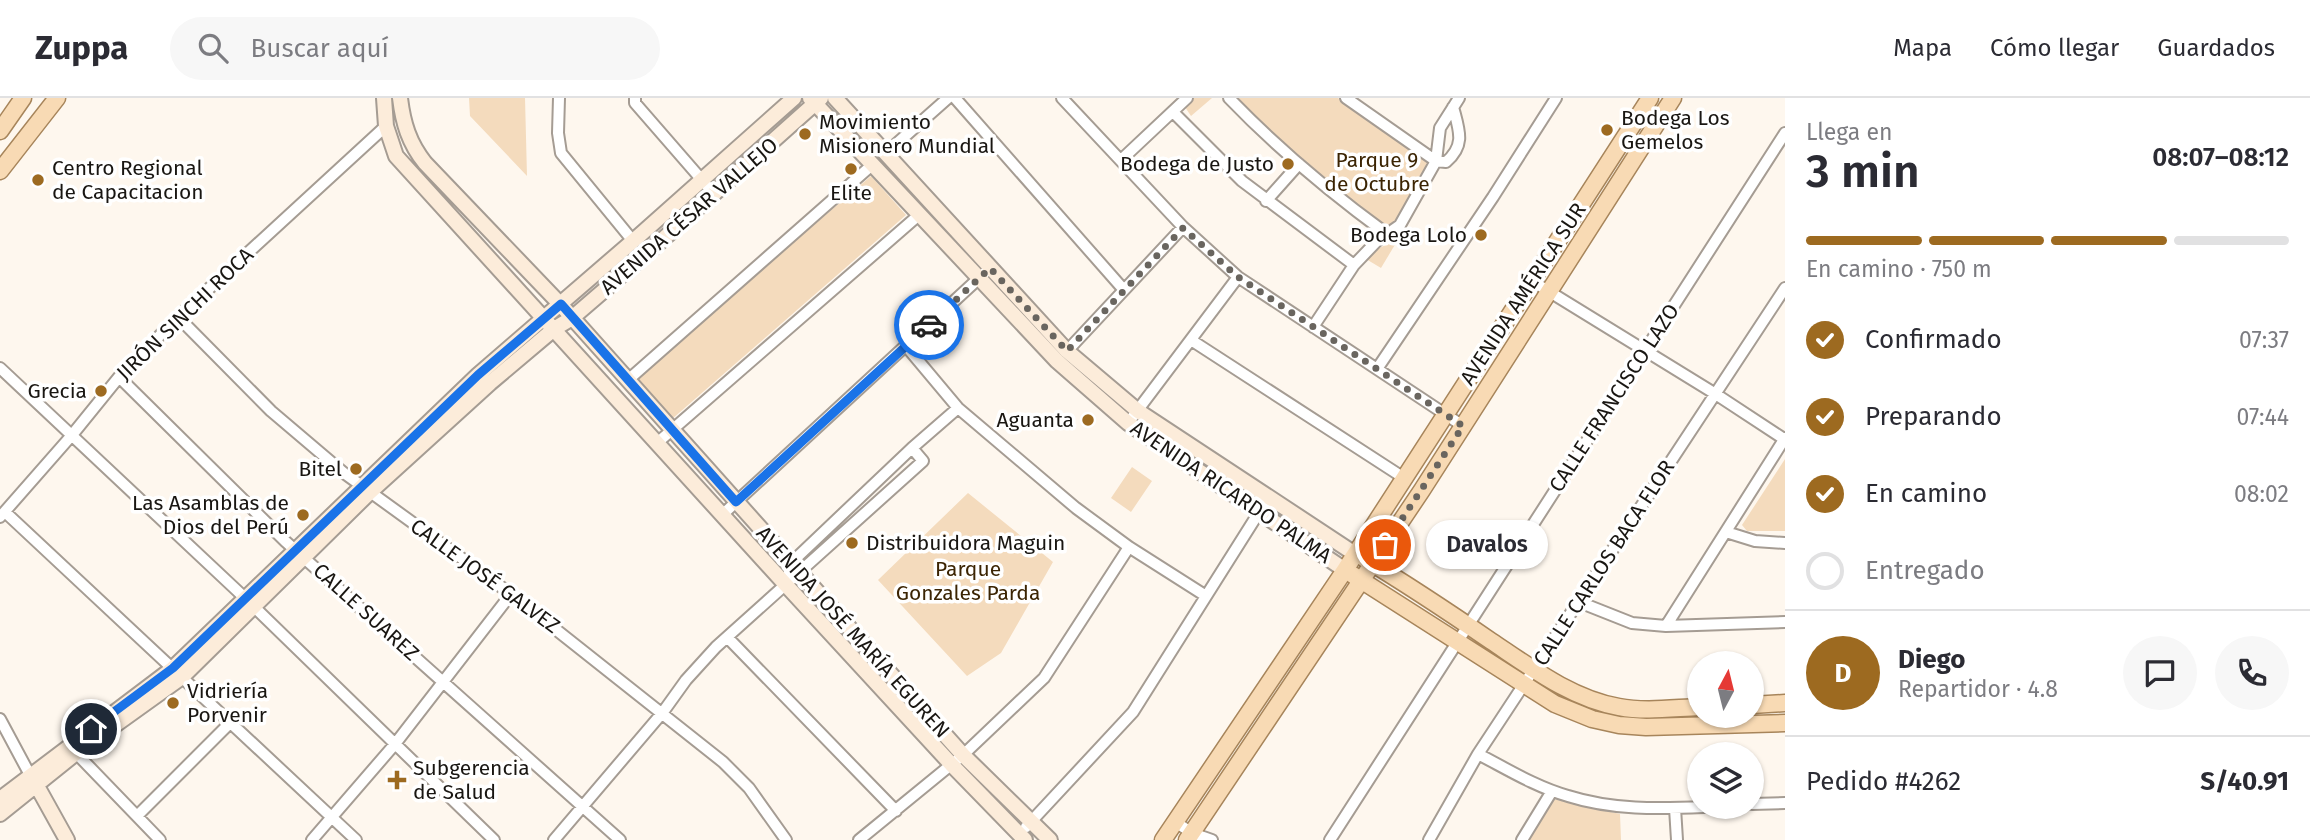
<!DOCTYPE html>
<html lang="es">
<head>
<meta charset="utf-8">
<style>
	body { margin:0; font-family:"Fira Sans",sans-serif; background:#f7f7f7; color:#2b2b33; height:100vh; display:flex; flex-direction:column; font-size:26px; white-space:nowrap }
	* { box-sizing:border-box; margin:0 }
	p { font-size:23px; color:#7c7c81 }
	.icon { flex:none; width:38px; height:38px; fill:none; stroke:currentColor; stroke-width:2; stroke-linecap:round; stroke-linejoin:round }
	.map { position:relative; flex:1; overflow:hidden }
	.drawer { display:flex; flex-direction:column; background:#fff; width:525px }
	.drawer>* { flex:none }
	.needle { width:46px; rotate:7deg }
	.tools { position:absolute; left:1687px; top:553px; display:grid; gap:14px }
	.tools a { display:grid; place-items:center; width:77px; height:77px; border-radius:50%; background:#fff; box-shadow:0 2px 5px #0004; font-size:35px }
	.pin { position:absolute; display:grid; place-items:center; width:60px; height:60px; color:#fff; margin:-30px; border:4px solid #fff; border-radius:50%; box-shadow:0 2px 7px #0007 }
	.courier { position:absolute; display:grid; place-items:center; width:70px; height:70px; margin:-35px; border:5px solid #1a73e8; border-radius:50%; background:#fff; color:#222; box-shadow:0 2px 9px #0007 }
	.bubble { position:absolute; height:49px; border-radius:24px; background:#fff; box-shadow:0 2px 5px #0004; font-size:23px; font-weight:600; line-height:49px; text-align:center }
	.overview em { font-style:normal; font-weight:600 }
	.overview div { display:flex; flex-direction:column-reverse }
	.overview { display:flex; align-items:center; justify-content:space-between; height:119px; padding:0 21px }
	h1 { font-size:46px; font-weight:600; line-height:52px }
	.bar { display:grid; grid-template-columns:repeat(4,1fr); gap:10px 7px; align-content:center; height:84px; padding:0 21px }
	.bar i { height:9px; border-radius:5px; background:#e1e1e2 }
	.bar .current { background:#9d6a20 }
	.bar p { grid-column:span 4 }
	.line { display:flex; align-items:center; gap:18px; padding:0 21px; border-top:2px solid #e1e1e2 }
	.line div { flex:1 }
	.round { display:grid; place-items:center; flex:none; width:74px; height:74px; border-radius:37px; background:#f7f7f7 }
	ol { padding:0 21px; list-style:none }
	li { display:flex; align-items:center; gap:21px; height:77px }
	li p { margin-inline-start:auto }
	li .icon { padding:7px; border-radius:50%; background:#9d6a20; color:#fff; stroke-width:4 }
	li:last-child { color:#7c7c81 }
	li i { width:38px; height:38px; border:4px solid #e1e1e2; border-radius:50% }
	header { display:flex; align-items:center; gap:42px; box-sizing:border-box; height:98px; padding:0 35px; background:#fff; border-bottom:2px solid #e1e1e2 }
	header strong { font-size:33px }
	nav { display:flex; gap:38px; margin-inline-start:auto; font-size:24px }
	.search { width:490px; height:63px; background:#f7f7f7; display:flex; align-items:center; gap:18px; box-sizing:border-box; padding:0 24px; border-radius:38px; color:#7c7c81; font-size:26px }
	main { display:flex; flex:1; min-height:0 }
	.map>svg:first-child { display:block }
	.green { fill:#f4dbbd }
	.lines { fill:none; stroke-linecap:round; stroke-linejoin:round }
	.street-casing { stroke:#a59c93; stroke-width:14 }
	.secondary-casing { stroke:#a59c93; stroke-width:18 }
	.primary-casing { stroke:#a7855b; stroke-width:19 }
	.street { stroke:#fff; stroke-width:10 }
	.secondary { stroke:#fcecda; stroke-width:14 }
	.primary { stroke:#f8dab4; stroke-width:16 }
	.done { stroke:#69655f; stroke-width:7; stroke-dasharray:0 12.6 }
	.route { stroke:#1a73e8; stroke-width:9 }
	.poi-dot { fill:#9d6a20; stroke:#fff; stroke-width:2.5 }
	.labels { text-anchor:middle; stroke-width:7; stroke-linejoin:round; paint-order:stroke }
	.poi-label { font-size:21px; fill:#191612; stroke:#fff; text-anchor:start }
	.park-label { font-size:21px; fill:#3b2403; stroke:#fff }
	.street-label { font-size:21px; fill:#191612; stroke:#fff }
</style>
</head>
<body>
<header>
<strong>Zuppa</strong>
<div class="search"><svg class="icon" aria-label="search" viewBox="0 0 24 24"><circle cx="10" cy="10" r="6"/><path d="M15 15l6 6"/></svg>Buscar aquí</div>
<nav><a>Mapa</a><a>Cómo llegar</a><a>Guardados</a></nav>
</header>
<main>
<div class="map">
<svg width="1785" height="742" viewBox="0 0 1785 742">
	<rect width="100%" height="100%" fill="#fef7ee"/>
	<path class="green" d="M 469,0 L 525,0 L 527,78 L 470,18 Z
		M 1193,0 L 1212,0 L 1191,18 L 1185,9 Z
		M 1235,0 L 1338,0 L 1431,64 L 1394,125 L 1384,128 L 1309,72 Z
		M 871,78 L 906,117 L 672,321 L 636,280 Z
		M 1399,140 L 1381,170 L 1366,161 L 1368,156 Z
		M 1785,361 L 1785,433 L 1747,433 L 1742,427 Z
		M 1132,369 L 1152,383 L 1131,414 L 1111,400 Z
		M 968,395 L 1053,464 L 1001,555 L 967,578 L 878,482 Z
		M 1553,701 L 1620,716 L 1621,742 L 1525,742 Z"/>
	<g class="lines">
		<g class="street-casing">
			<path id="street" d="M 559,0 L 558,35 L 561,55 L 633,143
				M 635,0 L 635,5 L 715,97
				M 955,0 L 1124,192
				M 1062,0 L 1183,129 L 1238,179 L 1463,328
				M 1229,0 C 1277,50 1331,95 1387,136
				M 1346,0 L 1436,63 L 1446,64 C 1466,47 1459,32 1453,9
				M 1174,15 L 1242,83 L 1354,167
				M 886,55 L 948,0
				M 1121,62 L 1187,0
				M 1266,103 L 1299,66
				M 1532,183 L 1714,295 L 1784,341
				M 178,219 L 271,313 L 344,375 L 511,496 L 723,664 L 749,690 L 786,742
				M 1313,229 L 1354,167 L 1377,143 L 1400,127 L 1436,63 L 1440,30 L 1459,0
				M 1191,242 L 1404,380
				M 906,248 L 958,310 L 1076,410 L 1129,449 L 1206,498
				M 1067,253 L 1183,129
				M 0,270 L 246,501 L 494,742
				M 1377,271 L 1493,99 L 1556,0
				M 119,279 L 285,443 L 620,742
				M 628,282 L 872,67
				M 1128,325 L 1238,179
				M 657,345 L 920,116
				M 5,414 L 356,742
				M 722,417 L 990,170
				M 0,419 L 72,337 L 119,279 L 178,219 L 386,28
				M 1726,434 L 1755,443 L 1785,445
				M 786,487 L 791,465 L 912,350 L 958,310
				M 1579,504 L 1632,525 L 1666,528 L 1785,524
				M 1666,528 L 1785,340
				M 727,539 L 896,713
				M 0,621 L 30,677
				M 76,655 L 160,742
				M 1478,656 C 1507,671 1536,689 1568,698 C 1612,712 1658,711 1704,709
				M 1752,706 L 1785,705
				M 1675,710 L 1677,742
				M 137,718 L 230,625
				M 1174,723 L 1192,735 L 1212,742
				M 1026,729 L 1133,614 L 1268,400
				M 312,742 L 395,646 L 511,496
				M 554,742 L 663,614 L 686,582 L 716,549 L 923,363 L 912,350
				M 859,742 L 963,657 L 1044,580 L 1129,449
				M 1330,742 L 1785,35
				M 1429,742 L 1478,656 L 1785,190
				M 1522,742 L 1552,693"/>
		</g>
		<g class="secondary-casing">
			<path id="secondary" d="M 384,0 L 386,28 L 396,58 L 786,487 L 951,666 L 1025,742
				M 400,0 C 403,25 409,45 425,65 L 561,207 L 963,657 L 1050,742
				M 810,0 L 1057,263 L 1128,325 L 1345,472
				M 835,0 L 1067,253 L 1138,313 L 1355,456
				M 32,679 L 67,742
				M 0,701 L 172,571 L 478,277 L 640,137 L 794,0
				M 0,716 L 76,655 L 182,579 L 370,394 L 490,285 L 554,231 L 572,220 L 652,151 L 821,0"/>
		</g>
		<g class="primary-casing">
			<path id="primary" d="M 0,33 L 23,0
				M 0,73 L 57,0
				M 1365,461 C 1408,487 1450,515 1491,543 C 1530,569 1572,601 1619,609 C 1645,614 1673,610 1699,609
				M 1353,477 L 1555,606 L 1592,621 L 1619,627 L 1646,629 L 1785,625
				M 1752,607 L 1785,605
				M 1163,742 L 1345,472 L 1650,0
				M 1187,742 L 1422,392 L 1673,0"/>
		</g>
		<use href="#street" class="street"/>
		<use href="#secondary" class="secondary"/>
		<use href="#primary" class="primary"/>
	</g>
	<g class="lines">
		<path class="done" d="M 929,227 L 990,170 L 1067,253 L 1183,130 L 1238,179 L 1463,328 L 1385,447"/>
		<path class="route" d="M 91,631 L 173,570 L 478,277 L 561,206 L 736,404 L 929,227"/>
	</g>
	<g class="poi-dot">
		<circle cx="1607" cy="32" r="7"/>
		<circle cx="805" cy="36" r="7"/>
		<circle cx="1288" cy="66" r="7"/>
		<circle cx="851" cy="71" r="7"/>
		<circle cx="38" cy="82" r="7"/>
		<circle cx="1481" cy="137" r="7"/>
		<circle cx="101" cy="293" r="7"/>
		<circle cx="1088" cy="322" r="7"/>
		<circle cx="356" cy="371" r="7"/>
		<circle cx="303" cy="417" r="7"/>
		<circle cx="852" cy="445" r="7"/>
		<circle cx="173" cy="605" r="7"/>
		<path d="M393.5 671.5h7v7h7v7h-7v7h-7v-7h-7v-7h7z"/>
	</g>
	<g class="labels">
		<g class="poi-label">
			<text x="1621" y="27">Bodega Los<tspan x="1621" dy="24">Gemelos</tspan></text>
			<text x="819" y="31">Movimiento<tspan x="819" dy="24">Misionero Mundial</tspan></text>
			<text x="1274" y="73" text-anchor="end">Bodega de Justo</text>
			<text x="52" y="77">Centro Regional<tspan x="52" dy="24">de Capacitacion</tspan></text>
			<text x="851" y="102" text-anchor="middle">Elite</text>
			<text x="1467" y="144" text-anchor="end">Bodega Lolo</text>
			<text x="87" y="300" text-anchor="end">Grecia</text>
			<text x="1074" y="329" text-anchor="end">Aguanta</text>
			<text x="342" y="378" text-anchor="end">Bitel</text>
			<text x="289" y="412" text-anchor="end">Las Asamblas de<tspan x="289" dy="24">Dios del Perú</tspan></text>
			<text x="866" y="452">Distribuidora Maguin</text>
			<text x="187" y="600">Vidriería<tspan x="187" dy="24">Porvenir</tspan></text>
			<text x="413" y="677">Subgerencia<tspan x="413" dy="24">de Salud</tspan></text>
		</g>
		<g class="park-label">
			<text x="1377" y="69">Parque 9<tspan x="1377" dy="24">de Octubre</tspan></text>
			<text x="968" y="478">Parque<tspan x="968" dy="24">Gonzales Parda</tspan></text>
		</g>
		<g class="street-label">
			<text transform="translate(689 118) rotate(-41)" y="7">AVENIDA CÉSAR VALLEJO</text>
			<text transform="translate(1523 196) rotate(-57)" y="7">AVENIDA AMÉRICA SUR</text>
			<text transform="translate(185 216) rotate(-44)" y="7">JIRÓN SINCHI ROCA</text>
			<text transform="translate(1614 300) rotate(-57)" y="7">CALLE FRANCISCO LAZO</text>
			<text transform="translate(1231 394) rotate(34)" y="7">AVENIDA RICARDO PALMA</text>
			<text transform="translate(1604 465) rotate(-57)" y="7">CALLE CARLOS BACA FLOR</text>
			<text transform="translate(485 478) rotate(36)" y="7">CALLE JOSÉ GALVEZ</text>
			<text transform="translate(366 514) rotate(42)" y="7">CALLE SUAREZ</text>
			<text transform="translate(853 534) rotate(48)" y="7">AVENIDA JOSÉ MARÍA EGUREN</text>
		</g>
	</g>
</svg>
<div class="tools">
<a><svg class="needle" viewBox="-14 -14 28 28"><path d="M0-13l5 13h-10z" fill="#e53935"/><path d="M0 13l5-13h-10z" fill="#7c7c81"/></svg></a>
<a><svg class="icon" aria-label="layers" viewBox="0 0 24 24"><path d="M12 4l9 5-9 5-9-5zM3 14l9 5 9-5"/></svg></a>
</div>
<div class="pin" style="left:1385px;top:447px;background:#ea580c"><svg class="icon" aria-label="bag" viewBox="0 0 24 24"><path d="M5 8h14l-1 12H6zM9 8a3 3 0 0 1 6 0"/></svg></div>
<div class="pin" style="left:91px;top:631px;background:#1f2937"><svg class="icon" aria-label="home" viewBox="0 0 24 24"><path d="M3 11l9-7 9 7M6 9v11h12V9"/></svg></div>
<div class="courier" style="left:929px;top:227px"><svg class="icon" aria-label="car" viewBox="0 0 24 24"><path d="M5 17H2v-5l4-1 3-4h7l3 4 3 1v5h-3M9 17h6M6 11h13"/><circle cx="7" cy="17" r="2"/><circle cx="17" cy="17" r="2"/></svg></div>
<div class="bubble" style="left:1426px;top:422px;width:122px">Davalos</div>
</div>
<section class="drawer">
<div class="overview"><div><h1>3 min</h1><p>Llega en</p></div><em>08:07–08:12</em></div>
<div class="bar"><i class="current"></i><i class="current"></i><i class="current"></i><i></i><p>En camino · 750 m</p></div>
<ol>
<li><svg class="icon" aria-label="check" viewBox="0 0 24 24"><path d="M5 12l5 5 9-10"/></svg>Confirmado<p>07:37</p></li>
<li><svg class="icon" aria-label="check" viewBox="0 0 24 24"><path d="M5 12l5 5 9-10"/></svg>Preparando<p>07:44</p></li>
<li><svg class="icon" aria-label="check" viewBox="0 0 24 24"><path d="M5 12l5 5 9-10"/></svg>En camino<p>08:02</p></li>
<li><i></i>Entregado</li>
</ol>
<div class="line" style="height:126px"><b class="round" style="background:#9d6a20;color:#fff">D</b><div><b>Diego</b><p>Repartidor · 4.8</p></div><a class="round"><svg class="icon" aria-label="chat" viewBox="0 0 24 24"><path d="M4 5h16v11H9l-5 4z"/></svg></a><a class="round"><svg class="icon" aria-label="phone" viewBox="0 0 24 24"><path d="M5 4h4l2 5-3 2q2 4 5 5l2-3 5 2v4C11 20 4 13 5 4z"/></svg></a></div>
<div class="line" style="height:91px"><div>Pedido #4262</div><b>S/40.91</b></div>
</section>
</main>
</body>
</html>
